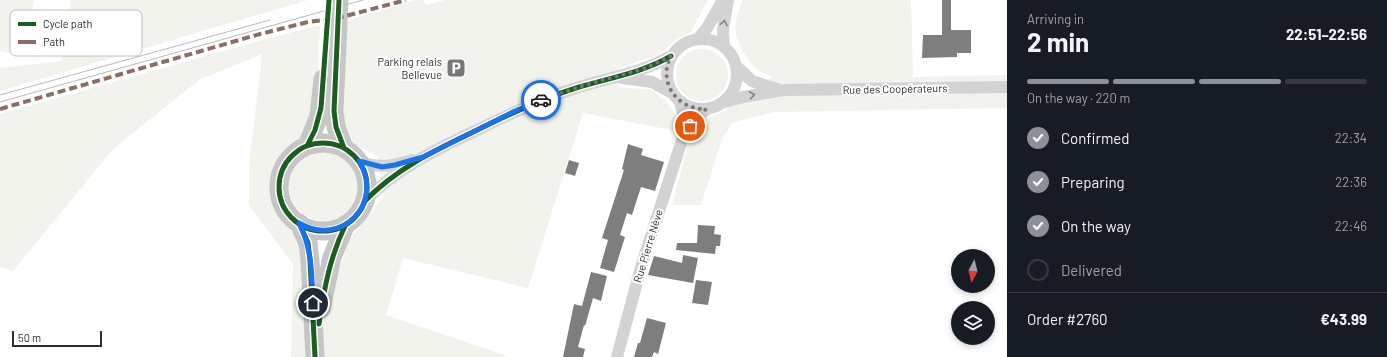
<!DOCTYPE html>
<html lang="en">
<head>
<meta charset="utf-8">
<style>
	body { margin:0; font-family:Barlow,sans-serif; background:#20242c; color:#f1f3f6; height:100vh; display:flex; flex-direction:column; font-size:15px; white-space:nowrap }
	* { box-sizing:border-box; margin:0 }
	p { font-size:13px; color:#9ea1a6 }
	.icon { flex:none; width:22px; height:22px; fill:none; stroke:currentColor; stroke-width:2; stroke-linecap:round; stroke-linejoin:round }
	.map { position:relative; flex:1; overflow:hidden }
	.drawer { display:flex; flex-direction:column; background:#171b24; width:380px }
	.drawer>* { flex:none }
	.needle { width:26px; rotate:187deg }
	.buttons { position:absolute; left:951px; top:249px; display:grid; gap:8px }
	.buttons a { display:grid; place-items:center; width:44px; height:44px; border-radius:50%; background:#171b24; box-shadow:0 2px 6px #0003; font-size:20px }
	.scale { position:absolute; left:12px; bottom:10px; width:90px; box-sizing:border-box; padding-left:4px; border:2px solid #2e2e2e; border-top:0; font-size:11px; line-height:14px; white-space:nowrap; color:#2e2e2e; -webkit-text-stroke:3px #fff; paint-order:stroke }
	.pin { position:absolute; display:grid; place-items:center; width:34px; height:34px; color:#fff; margin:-17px; border:2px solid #fff; border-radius:50%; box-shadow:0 1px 4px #0007 }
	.courier { position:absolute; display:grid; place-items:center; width:40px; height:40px; margin:-20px; border:3px solid #1a73e8; border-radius:50%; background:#fff; color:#222; box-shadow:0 1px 5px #0007 }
	.head em { font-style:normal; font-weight:700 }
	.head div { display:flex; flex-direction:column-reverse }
	.head { display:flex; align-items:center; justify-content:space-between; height:68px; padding:0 20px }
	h1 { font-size:26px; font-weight:700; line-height:30px }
	.bar { display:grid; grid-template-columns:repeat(4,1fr); gap:6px 4px; align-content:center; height:48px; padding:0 20px }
	.bar i { height:5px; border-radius:3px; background:#363941 }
	.bar .on { background:#8c9099 }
	.bar p { grid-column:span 4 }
	.line { display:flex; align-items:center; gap:10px; padding:0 20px; border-top:1px solid #363941 }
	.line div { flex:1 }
	ol { padding:0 20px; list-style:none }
	li { display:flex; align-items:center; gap:12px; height:44px }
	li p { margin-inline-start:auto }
	li .icon { padding:4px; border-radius:50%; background:#8c9099; color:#fff; stroke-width:4 }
	li:last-child { color:#9ea1a6 }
	li i { width:22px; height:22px; border:2px solid #363941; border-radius:50% }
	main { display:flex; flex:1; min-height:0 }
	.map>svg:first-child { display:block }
	.green { fill:#f1f3ec }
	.building { fill:#7e7e7e }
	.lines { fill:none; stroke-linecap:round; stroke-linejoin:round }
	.street { stroke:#d3d3d3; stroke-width:12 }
	.primary { stroke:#c6c6c6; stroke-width:19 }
	.tram { stroke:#bababa; stroke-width:1 }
	.quiet { stroke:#8d6e63; stroke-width:4; stroke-dasharray:8 4; stroke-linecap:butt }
	.cycleway-casing { stroke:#fff; stroke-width:8 }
	.cycleway { stroke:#1b5e20; stroke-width:5 }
	.oneway { stroke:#808080 }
	.done { stroke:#777; stroke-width:4; stroke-dasharray:0 7.2 }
	.route { stroke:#1a73e8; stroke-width:5 }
	.labels { text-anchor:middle; stroke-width:4; stroke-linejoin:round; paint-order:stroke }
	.poi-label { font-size:11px; fill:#2e2e2e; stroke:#fff; text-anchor:end }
	.street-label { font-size:11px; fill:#2e2e2e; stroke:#fff }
	.key { fill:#fff; stroke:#c0c0c0; stroke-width:1 }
	.key-label { font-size:11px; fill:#2e2e2e }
</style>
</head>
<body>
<main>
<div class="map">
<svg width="1007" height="357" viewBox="0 0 1007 357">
	<rect width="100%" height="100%" fill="#fff"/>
	<path class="green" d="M 0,0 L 34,0 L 24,55 L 0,51 Z
		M 71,0 L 308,0 L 0,91 L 0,68 L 62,61 Z
		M 416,0 L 424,0 L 426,5 L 445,0 L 708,0 L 691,32 L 677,39 L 658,55 L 621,67 L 619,87 L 651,90 L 667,102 L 675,115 L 677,131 L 583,113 L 528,288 L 403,258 L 386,315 L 510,357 L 291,357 L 293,264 L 249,205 L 249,165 L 262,54 L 199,80 L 113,149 L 13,271 L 0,267 L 0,114 L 262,40 L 320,25 L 317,93 L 311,131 C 283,152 255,179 279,215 C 287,226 298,236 302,249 C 305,257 304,268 305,277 L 337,277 L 349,240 L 383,197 L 378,156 L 350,142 L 341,120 L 346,21 Z
		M 743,0 L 911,0 L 913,77 L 1007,75 L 1007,108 L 774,112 L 732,123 L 722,139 L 701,205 L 672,205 L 688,143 L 699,122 L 721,113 L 772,77 C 758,71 755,69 746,56 C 732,34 733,24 743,0 Z
		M676 75a26 26 0 1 1 52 0a26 26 0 1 1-52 0Z
		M289 186a35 35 0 1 1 70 0a35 35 0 1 1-70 0Z"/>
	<path class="building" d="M 942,0 L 951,0 L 951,30 L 971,30 L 971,53 L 957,53 L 957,57 L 922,58 L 923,35 L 942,35 Z
		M 628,144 L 643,149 L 641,155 L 664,162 L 655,191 L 641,187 L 632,215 L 627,213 L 620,235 L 625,237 L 614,272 L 600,268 L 608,240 L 602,238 L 624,170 L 622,169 Z
		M 569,160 L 579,163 L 575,176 L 565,173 Z
		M 698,225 L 715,226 L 714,234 L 721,235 L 720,246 L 716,246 L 715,254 L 676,250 L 677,243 L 697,243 Z
		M 683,255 L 698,258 L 693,283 L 648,275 L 654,256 L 682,263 Z
		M 591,272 L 607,276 L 601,301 L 593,298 L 585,326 L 584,325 L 578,347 L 585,349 L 583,357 L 563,357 L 574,304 L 582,306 Z
		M 696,280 L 712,282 L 708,305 L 692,303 Z
		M 647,318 L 666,323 L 658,354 L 654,352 L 652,357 L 634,357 L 638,343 L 640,343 Z"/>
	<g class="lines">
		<path class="street" d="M667 74a35 35 0 1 1 70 0a35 35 0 1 1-70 0Z
			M 698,39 L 707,28 L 723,0
			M 724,47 L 723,29 L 728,0
			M 737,67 L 752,81 L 777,89
			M 622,78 L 652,82 L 672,93
			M 680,102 L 684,118 L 684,135
			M 721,103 L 743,97 L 784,90 L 1007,87
			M 359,161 C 378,169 393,166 412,160
			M 364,202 C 394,170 435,150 473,132 C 507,115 541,99 576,88 C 608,78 642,73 671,56
			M 617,357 L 641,267 L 683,137 L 695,119 L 707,109"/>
		<path class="primary" d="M 339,0 L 334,111 L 336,127 L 344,148
			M279 187a44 44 0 1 1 88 0a44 44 0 1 1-88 0Z
			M 307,146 L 319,116 L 323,79
			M 299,223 L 308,243 L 310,260 L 315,357
			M 321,309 L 332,257 L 346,224"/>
		<path class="tram" d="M 326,4 L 340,0
			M 0,95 L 270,20
			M 0,102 L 363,0"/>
		<path class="quiet" d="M 0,109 L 260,34 L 308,22 L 338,18 L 406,0"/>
		<g class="cycleway-casing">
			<path id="cycleway" d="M 339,0 L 334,111 L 336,127 L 344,148
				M279 187a44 44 0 1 1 88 0a44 44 0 1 1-88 0Z
				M 307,146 L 315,130 L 321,108 L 329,0
				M 364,202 C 394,170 435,150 473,132 C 507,115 541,99 576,88 C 608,78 642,73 671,56
				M 299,223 L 308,243 L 310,260 L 315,357
				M 319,324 C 324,289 330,256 346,224"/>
		</g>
		<use href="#cycleway" class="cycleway"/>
	</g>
	<defs><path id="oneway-chevron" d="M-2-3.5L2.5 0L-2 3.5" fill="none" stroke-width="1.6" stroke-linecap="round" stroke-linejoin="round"/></defs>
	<g class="oneway">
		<use href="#oneway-chevron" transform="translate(724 23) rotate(-79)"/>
		<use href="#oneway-chevron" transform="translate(752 95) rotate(-10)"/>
	</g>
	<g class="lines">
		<path class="done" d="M 541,100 L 585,85 L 646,68 L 671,56 C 657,83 678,110 706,109 L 690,126"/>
		<path class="route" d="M 313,303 C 312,275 312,248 299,223 C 341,248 385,203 359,161 L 382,167 L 395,165 L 423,157 L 515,111 L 541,100"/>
	</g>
	<defs>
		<g id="parking-square" transform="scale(1)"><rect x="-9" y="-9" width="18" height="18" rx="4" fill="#777" stroke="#fff"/><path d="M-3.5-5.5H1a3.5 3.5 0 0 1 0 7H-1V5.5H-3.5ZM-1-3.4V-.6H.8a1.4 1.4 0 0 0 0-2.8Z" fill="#fff"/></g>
	</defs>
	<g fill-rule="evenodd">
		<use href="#parking-square" x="456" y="68"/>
	</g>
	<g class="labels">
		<g class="poi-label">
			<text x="442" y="66">Parking relais<tspan x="442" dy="13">Bellevue</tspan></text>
		</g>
		<g class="street-label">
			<text transform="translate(895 89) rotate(-1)" y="4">Rue des Coopérateurs</text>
			<text transform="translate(648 246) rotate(-73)" y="4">Rue Pierre Nève</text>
		</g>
	</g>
	<rect x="10" y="10" width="132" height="46" rx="6" class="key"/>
	<rect x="18" y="22" width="18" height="4" fill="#1b5e20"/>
	<rect x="18" y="40" width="18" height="4" fill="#8d6e63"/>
	<g class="key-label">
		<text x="43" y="28">Cycle path</text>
		<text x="43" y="46">Path</text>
	</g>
</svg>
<div class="buttons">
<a><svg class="needle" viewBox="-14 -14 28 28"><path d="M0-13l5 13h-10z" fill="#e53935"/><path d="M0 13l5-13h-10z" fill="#9ea1a6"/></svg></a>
<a><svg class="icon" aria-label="layers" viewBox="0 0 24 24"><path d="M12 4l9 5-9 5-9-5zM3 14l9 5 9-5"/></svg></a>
</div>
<div class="scale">50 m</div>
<div class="pin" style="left:690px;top:126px;background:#ea580c"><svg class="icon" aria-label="bag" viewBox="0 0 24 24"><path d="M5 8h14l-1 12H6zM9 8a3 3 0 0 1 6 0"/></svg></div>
<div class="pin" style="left:313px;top:303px;background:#1f2937"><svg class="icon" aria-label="home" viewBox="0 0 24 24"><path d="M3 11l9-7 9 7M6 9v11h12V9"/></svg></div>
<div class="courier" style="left:541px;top:100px"><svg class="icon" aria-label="car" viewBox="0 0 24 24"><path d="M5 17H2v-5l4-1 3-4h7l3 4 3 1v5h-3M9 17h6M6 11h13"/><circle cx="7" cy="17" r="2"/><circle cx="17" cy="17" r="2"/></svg></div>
</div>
<section class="drawer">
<div class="head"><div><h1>2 min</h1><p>Arriving in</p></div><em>22:51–22:56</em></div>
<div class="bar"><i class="on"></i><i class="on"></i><i class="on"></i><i></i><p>On the way · 220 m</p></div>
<ol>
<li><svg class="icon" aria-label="check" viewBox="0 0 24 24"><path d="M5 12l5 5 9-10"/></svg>Confirmed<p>22:34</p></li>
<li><svg class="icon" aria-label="check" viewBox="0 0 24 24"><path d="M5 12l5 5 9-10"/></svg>Preparing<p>22:36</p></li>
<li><svg class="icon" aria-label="check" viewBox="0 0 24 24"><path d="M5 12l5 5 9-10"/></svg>On the way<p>22:46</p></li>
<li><i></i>Delivered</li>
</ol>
<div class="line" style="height:52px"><div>Order #2760</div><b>€43.99</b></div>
</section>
</main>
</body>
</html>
